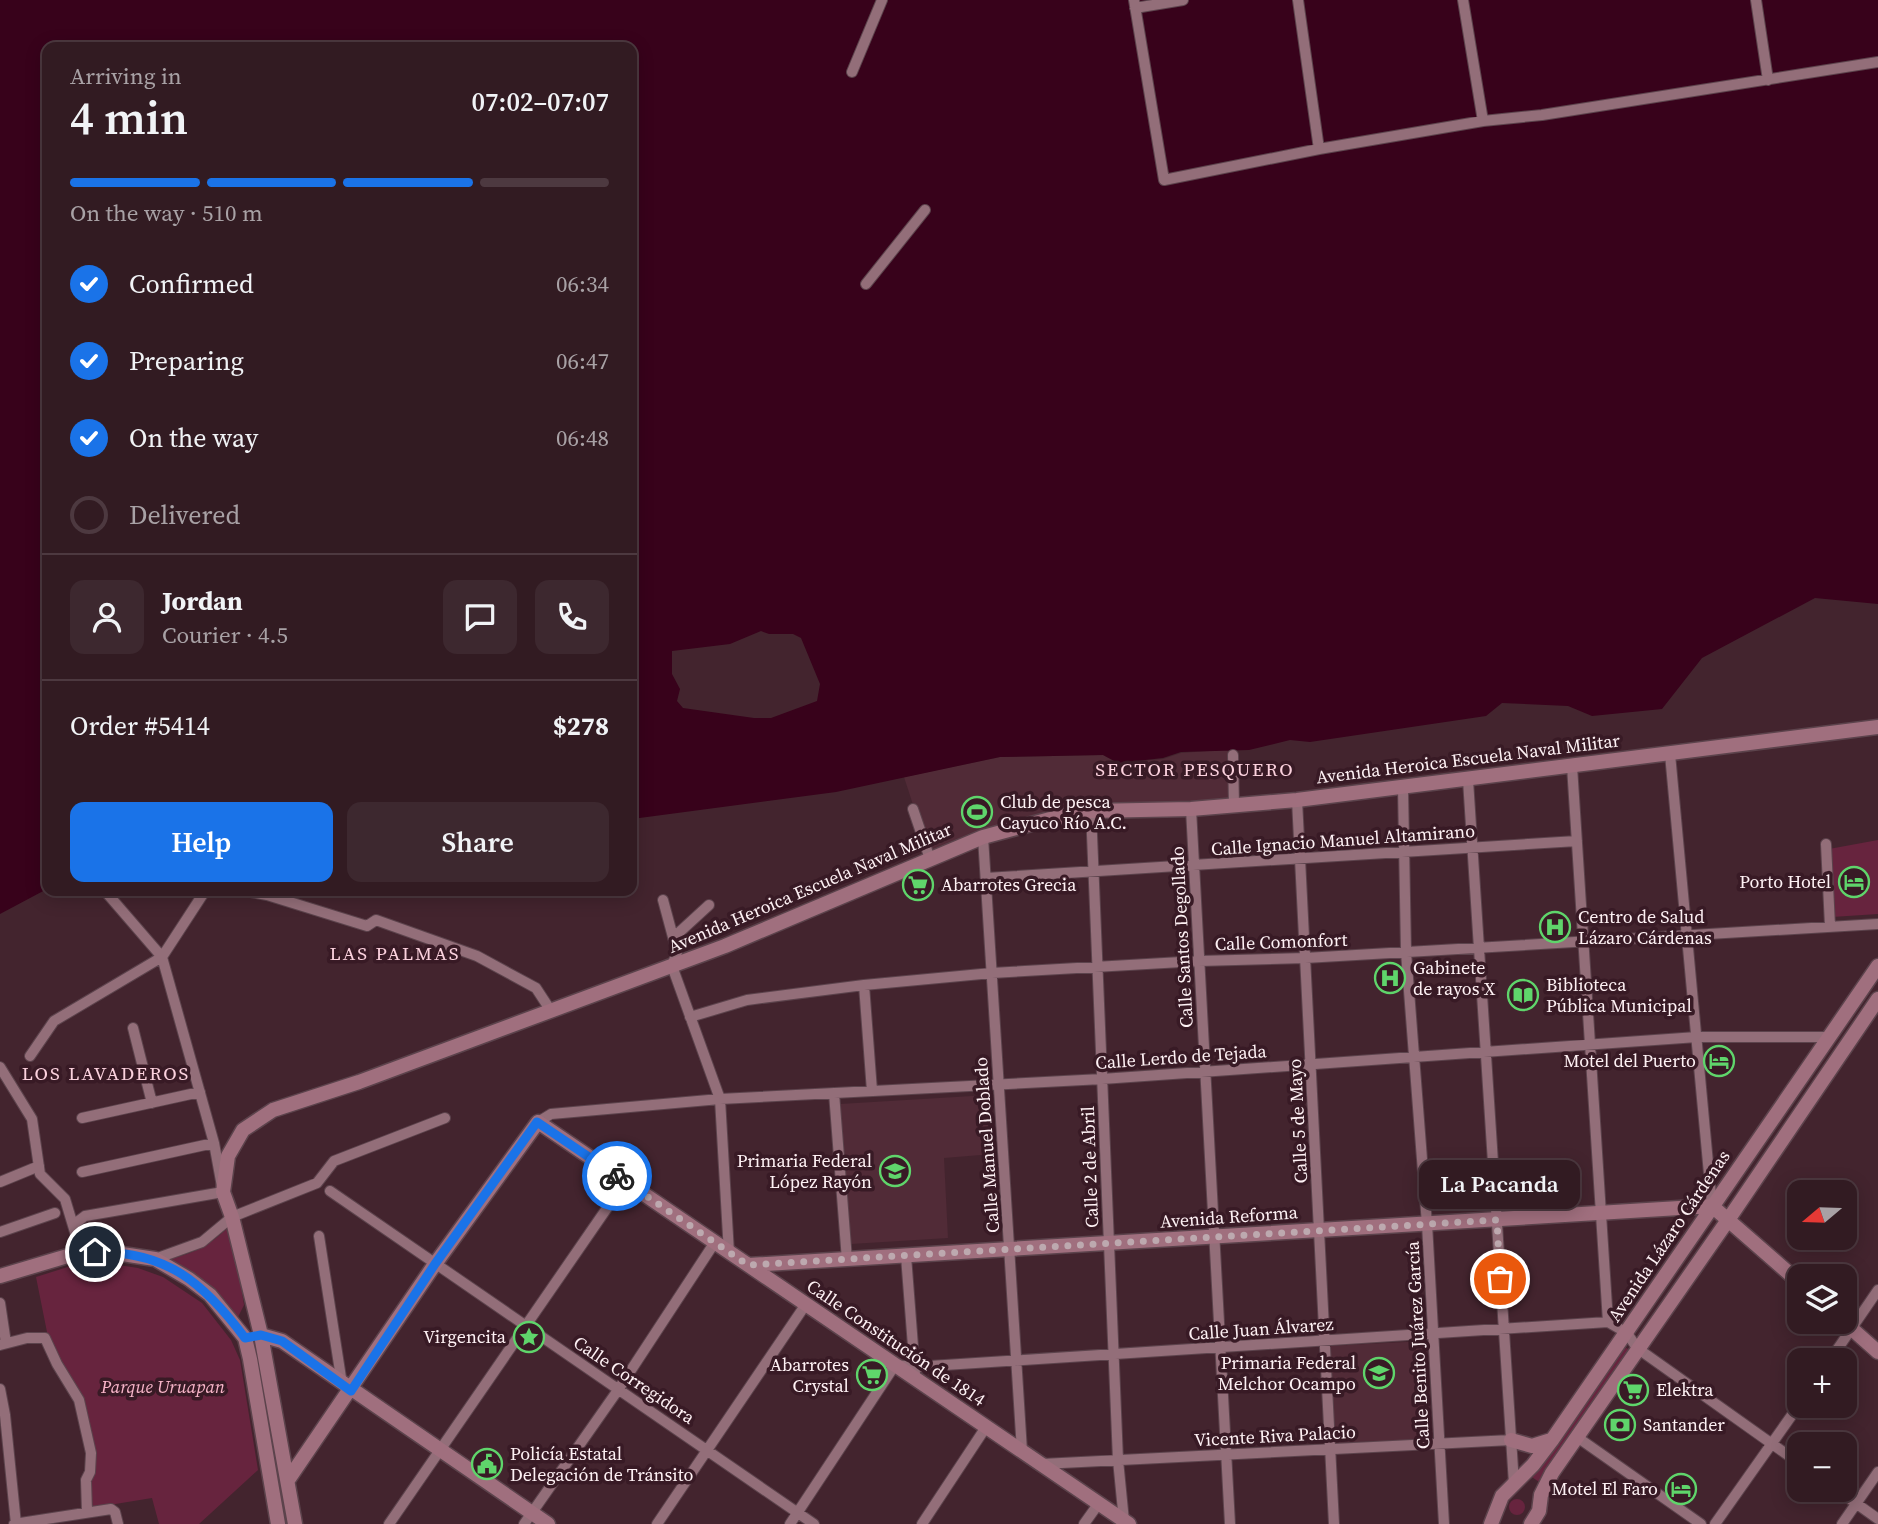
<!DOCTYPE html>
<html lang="en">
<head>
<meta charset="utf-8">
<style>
	body { margin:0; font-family:"Source Serif 4",serif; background:#3d282f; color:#f1f3f6; height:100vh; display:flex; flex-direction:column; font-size:26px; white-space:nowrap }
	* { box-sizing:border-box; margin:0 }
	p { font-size:23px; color:#a8a1a5 }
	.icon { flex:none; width:38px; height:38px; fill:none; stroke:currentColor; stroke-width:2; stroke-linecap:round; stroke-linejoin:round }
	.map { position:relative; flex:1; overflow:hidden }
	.drawer { position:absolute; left:42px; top:42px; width:595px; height:854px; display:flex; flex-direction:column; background:#321b22; border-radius:14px; box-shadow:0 4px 18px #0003,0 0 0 2px #4d3940 }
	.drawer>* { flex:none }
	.needle { width:46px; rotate:251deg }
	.tools { position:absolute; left:1787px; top:1180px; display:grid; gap:14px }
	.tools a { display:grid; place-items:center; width:70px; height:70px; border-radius:14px; background:#321b22; box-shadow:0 4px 18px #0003,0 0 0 2px #4d3940; font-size:35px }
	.pin { position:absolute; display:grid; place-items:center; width:60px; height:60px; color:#fff; margin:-30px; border:4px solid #fff; border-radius:50%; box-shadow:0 2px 7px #0007 }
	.courier { position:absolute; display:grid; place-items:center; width:70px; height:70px; margin:-35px; border:5px solid #1a73e8; border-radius:50%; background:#fff; color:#222; box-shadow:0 2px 9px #0007 }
	.bubble { position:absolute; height:49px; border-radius:14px; background:#321b22; box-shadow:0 4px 18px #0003,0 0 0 2px #4d3940; font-size:23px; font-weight:600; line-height:49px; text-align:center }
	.overview em { font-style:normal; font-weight:600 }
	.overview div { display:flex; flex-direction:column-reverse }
	.overview { display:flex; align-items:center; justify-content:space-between; height:119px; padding:0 28px }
	h1 { font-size:46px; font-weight:600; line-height:52px }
	.bar { display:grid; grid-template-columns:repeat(4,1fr); gap:10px 7px; align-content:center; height:84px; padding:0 28px }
	.bar i { height:9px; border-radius:5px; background:#4d3940 }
	.bar .selected { background:#1a73e8 }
	.bar p { grid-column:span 4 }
	.line { display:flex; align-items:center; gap:18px; padding:0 28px; border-top:2px solid #4d3940 }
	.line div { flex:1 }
	.round { display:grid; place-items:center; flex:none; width:74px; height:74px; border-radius:14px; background:#3d282f }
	ol { padding:0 28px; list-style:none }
	li { display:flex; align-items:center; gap:21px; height:77px }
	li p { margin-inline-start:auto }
	li .icon { padding:7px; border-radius:50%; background:#1a73e8; color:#fff; stroke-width:4 }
	li:last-child { color:#a8a1a5 }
	li i { width:38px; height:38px; border:4px solid #4d3940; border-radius:50% }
	.action { display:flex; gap:14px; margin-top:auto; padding:14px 28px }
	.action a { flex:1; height:80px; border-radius:14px; background:#1a73e8; color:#fff; font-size:28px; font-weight:600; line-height:80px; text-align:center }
	.action a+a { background:#3d282f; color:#f1f3f6 }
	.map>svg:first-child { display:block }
	.built { fill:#512b37 }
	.green { fill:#67243e }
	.water { fill:#38021b; fill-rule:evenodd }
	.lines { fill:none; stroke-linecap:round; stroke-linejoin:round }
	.street-casing { stroke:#5c434c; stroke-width:12 }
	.secondary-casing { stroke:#5c434c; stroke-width:17 }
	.street { stroke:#936e79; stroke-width:10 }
	.secondary { stroke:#a06f7e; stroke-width:14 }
	.done { stroke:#bda9af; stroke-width:7; stroke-dasharray:0 12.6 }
	.route { stroke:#1a73e8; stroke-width:9 }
	.labels { text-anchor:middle; stroke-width:7; stroke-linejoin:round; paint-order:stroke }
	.street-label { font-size:18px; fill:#fef1f4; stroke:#381a25 }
	.poi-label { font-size:18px; fill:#fef1f4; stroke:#381a25; text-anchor:start }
	.park-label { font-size:18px; font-style:italic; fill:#f8b5c9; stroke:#381a25 }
	.neighbourhood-label { font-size:19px; letter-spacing:2px; fill:#fcd2de; stroke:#381a25 }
</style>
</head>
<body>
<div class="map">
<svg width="1878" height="1524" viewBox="0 0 1878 1524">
	<rect width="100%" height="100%" fill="#43242e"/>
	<path class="built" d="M 1221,750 L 1230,751 L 1232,801 L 1091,808 L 991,827 L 929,854 L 904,777 L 1000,757 L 1103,755 L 1118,763 L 1163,759 L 1181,753 Z
		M 989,1095 L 993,1154 L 944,1158 L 948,1238 L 851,1244 L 840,1104 Z
		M 1426,1341 L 1431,1439 L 1333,1443 L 1328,1346 Z"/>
	<path class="green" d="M 1878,840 L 1878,914 L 1832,917 L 1829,849 Z
		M 231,1225 L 244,1305 L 237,1319 L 207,1284 L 166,1260 C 198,1252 207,1247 231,1225 Z
		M 112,1264 L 138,1268 L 163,1277 L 202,1303 L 231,1340 L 240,1360 L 258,1470 L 199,1524 L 159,1524 L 152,1498 L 91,1508 L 84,1402 L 48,1337 L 36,1277 L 74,1265 Z
		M 1627,1348 L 1629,1351 L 1542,1484 L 1529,1475 L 1542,1466 L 1623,1349 Z
		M1509 1507a8 8 0 1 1 16 0a8 8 0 1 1-16 0Z"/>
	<path class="water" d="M 0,0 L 1878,0 L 1878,604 L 1815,598 L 1702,658 L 1662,709 L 1592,716 L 1568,706 L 1502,703 L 1486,716 L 1310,742 L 1290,740 L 1249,750 L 1181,752 L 1163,758 L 1118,763 L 1103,755 L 1000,757 L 836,792 L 632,819 L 632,47 L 47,47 L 47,889 L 0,914 ZM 761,631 L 769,634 L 793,634 L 801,638 L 820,684 L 817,701 L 771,718 L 754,718 L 683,708 L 677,701 L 680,689 L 672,674 L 672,651 L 730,644 Z"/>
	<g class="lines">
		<g class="street-casing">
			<path id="street" d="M 1134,0 L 1164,180 L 1319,149 L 1483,121 L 1542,115 L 1878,62
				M 1298,0 L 1319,149
				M 1463,0 L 1483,121
				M 1756,0 L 1768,80
				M 1135,8 L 1183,0
				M 852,72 L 882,0
				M 866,284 L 925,210
				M 1670,754 L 1712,1206
				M 1233,755 L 1234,806
				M 1572,766 L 1608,1322
				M 1468,780 L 1514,1484
				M 1403,788 L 1406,952 L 1427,1224 L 1444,1524
				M 1297,800 L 1334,1524
				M 913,809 L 930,859
				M 1191,809 L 1230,1524
				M 1091,811 L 1118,1460 L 1124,1521
				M 983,837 L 1022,1451
				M 1826,844 L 1830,926
				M 986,878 L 1577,841
				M 245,891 L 267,895 L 367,926 L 376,920 L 477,956 L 536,988 L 551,1011
				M 663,900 L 677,952 L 672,966 L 720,1099 L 729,1253
				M 673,938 L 709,905
				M 864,985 L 872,1091
				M 690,1017 L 747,1000 L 864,985 L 992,973 L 1199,961 L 1305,958 L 1878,924
				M 133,1028 L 152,1103
				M 30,1056 L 54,1021 L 162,957 L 205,891
				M 0,1067 L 32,1119 L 40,1174 L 65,1199 L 81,1252
				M 834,1093 L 847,1260
				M 82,1118 L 200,1092
				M 538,1122 L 551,1114 L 720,1099 L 1102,1079 L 1697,1037 L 1828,1037
				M 82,1172 L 214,1143
				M 0,1182 L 39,1166
				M 330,1191 L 814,1524
				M 73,1225 L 85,1216 L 223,1192 L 214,1143 L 162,957 L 105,891
				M 0,1232 L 55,1213
				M 319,1236 L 342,1384
				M 906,1256 L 915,1372
				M 155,1259 L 202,1242 L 232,1217 L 317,1183 L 334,1161 L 445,1118
				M 0,1303 L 6,1343
				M 0,1345 L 27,1338 L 45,1338 L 57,1364 L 79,1400 L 91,1453 L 90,1472 L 86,1480 L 87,1512
				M 1830,1360 L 1878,1290
				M 0,1389 L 5,1415 L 16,1524
				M 1577,1437 L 1701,1524
				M 1042,1464 L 1511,1440
				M 1836,1489 L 1878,1519
				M 14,1524 L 111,1509 L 115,1512 L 118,1524
				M 389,1524 L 625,1182
				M 524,1524 L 618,1390 L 715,1242
				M 657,1524 L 806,1304
				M 790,1524 L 895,1365 L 914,1367 L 1608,1322 L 1627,1333 L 1637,1348 L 1799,1463
				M 922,1524 L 986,1427
				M 1084,1524 L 1099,1503
				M 1715,1524 L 1799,1405
				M 1842,1524 L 1878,1472"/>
		</g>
		<g class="secondary-casing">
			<path id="secondary" d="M 748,1265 L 1712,1206 L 1799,1282
				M 0,1276 L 81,1252 L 109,1252 L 155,1259 L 189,1279 L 210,1295 L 245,1338 L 250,1359 L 278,1524
				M 1843,1321 L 1878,1352
				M 261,1335 L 282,1341 L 548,1524
				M 1511,1440 L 1532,1446 L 1551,1440
				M 288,1480 L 435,1264 L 538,1122 L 1129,1524
				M 295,1524 L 261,1335 L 232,1217 L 223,1192 L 228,1156 L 243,1130 L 273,1110 L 359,1082 L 725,946 L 983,837 L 1050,819 L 1091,811 L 1191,809 L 1297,800 L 1878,727
				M 1491,1524 L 1502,1496 L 1533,1465 L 1552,1440 L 1878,966
				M 1531,1524 L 1539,1511 L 1541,1495 L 1552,1473 L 1728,1220 L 1878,999"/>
		</g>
		<use href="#street" class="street"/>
		<use href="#secondary" class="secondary"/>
	</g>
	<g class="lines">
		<path class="done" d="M 617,1176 L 748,1265 L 1497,1220 L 1500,1279"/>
		<path class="route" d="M 95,1252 C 167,1251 204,1283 245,1338 L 261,1335 L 282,1341 L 351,1391 L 435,1264 L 537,1122 L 617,1176"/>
	</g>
	<defs>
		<g id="stadium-ring" transform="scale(1.575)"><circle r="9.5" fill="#381a25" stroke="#5fd56b" stroke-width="1.5"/><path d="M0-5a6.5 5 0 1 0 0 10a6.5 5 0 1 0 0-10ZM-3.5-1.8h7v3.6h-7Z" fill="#5fd56b"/></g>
		<g id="hotel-ring" transform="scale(1.575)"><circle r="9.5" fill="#381a25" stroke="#5fd56b" stroke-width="1.5"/><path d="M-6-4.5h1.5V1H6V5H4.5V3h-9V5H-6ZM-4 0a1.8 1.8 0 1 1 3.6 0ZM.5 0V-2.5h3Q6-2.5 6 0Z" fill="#5fd56b"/></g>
		<g id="supermarket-ring" transform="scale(1.575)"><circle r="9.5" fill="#381a25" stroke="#5fd56b" stroke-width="1.5"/><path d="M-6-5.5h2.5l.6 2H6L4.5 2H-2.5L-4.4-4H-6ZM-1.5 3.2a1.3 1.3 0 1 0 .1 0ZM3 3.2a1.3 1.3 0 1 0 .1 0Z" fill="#5fd56b"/></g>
		<g id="hospital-ring" transform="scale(1.575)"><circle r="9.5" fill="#381a25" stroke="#5fd56b" stroke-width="1.5"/><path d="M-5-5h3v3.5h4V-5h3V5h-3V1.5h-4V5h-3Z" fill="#5fd56b"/></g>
		<g id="library-ring" transform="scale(1.575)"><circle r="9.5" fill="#381a25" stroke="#5fd56b" stroke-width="1.5"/><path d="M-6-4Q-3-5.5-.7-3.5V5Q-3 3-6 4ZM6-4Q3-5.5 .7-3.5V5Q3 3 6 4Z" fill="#5fd56b"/></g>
		<g id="school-ring" transform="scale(1.575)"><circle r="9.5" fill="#381a25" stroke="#5fd56b" stroke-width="1.5"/><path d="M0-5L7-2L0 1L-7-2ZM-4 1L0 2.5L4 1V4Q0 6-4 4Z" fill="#5fd56b"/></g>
		<g id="sight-ring" transform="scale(1.575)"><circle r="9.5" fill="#381a25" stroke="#5fd56b" stroke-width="1.5"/><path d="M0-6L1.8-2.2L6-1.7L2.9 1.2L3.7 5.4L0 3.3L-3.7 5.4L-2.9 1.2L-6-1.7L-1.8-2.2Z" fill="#5fd56b"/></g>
		<g id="bank-ring" transform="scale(1.575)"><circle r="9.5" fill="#381a25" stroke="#5fd56b" stroke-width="1.5"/><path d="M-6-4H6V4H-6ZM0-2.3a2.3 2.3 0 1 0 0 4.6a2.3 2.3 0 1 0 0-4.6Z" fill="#5fd56b"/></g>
		<g id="civic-ring" transform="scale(1.575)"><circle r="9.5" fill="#381a25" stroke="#5fd56b" stroke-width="1.5"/><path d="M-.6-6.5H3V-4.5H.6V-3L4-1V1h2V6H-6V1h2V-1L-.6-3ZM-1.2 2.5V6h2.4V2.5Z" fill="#5fd56b"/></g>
	</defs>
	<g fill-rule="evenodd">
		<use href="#stadium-ring" x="977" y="812"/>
		<use href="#hotel-ring" x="1854" y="882"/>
		<use href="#supermarket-ring" x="918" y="885"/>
		<use href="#hospital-ring" x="1555" y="927"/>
		<use href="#hospital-ring" x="1390" y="978"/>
		<use href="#library-ring" x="1523" y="995"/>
		<use href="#hotel-ring" x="1719" y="1061"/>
		<use href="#school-ring" x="895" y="1171"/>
		<use href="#sight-ring" x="529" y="1337"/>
		<use href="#school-ring" x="1379" y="1373"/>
		<use href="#supermarket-ring" x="872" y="1375"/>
		<use href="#supermarket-ring" x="1633" y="1390"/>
		<use href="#bank-ring" x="1620" y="1425"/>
		<use href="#civic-ring" x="487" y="1464"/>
		<use href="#hotel-ring" x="1681" y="1489"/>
	</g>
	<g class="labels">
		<g class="street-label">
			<text transform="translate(1468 759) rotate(-7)" y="6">Avenida Heroica Escuela Naval Militar</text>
			<text transform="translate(1343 840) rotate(-4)" y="6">Calle Ignacio Manuel Altamirano</text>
			<text transform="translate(810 888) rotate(-23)" y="6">Avenida Heroica Escuela Naval Militar</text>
			<text transform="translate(1182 937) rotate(-93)" y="6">Calle Santos Degollado</text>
			<text transform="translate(1281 942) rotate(-2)" y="6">Calle Comonfort</text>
			<text transform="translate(1181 1057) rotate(-4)" y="6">Calle Lerdo de Tejada</text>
			<text transform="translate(1298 1121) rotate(-93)" y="6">Calle 5 de Mayo</text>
			<text transform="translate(987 1145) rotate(-94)" y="6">Calle Manuel Doblado</text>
			<text transform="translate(1090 1167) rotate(-92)" y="6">Calle 2 de Abril</text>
			<text transform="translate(1229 1217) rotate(-4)" y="6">Avenida Reforma</text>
			<text transform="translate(1669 1236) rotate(-56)" y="6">Avenida Lázaro Cárdenas</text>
			<text transform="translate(1261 1329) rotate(-4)" y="6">Calle Juan Álvarez</text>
			<text transform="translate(896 1343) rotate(34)" y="6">Calle Constitución de 1814</text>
			<text transform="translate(1418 1345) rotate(-93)" y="6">Calle Benito Juárez García</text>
			<text transform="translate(634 1380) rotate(34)" y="6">Calle Corregidora</text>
			<text transform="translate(1275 1436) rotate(-3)" y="6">Vicente Riva Palacio</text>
		</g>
		<g class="poi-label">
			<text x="1000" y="808">Club de pesca<tspan x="1000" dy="21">Cayuco Río A.C.</tspan></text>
			<text x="1831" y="888" text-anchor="end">Porto Hotel</text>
			<text x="941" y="891">Abarrotes Grecia</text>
			<text x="1578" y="923">Centro de Salud<tspan x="1578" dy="21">Lázaro Cárdenas</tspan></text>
			<text x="1413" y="974">Gabinete<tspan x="1413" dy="21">de rayos X</tspan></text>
			<text x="1546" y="991">Biblioteca<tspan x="1546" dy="21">Pública Municipal</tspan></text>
			<text x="1696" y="1067" text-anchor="end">Motel del Puerto</text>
			<text x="872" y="1167" text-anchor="end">Primaria Federal<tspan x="872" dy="21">López Rayón</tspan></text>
			<text x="506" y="1343" text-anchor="end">Virgencita</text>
			<text x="1356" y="1369" text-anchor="end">Primaria Federal<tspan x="1356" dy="21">Melchor Ocampo</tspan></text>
			<text x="849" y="1371" text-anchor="end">Abarrotes<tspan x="849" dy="21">Crystal</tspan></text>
			<text x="1656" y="1396">Elektra</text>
			<text x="1643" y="1431">Santander</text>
			<text x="510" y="1460">Policía Estatal<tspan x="510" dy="21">Delegación de Tránsito</tspan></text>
			<text x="1658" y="1495" text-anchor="end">Motel El Faro</text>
		</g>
		<g class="park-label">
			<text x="163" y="1393">Parque Uruapan</text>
		</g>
		<g class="neighbourhood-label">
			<text x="1195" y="776">SECTOR PESQUERO</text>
			<text x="395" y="960">LAS PALMAS</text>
			<text x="106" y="1080">LOS LAVADEROS</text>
		</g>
	</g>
</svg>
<div class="tools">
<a><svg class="needle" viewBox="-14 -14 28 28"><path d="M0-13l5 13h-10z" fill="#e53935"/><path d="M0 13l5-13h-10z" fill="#a8a1a5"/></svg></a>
<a><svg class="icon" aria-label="layers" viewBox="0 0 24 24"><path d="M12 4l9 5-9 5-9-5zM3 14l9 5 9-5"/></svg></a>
<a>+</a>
<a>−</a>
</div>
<div class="pin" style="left:1500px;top:1279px;background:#ea580c"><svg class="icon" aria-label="bag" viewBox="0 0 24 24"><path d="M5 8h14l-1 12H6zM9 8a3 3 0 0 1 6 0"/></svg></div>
<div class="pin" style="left:95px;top:1252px;background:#1f2937"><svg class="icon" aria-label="home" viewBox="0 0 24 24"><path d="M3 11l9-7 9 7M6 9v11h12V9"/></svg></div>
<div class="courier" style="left:617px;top:1176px"><svg class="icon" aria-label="bike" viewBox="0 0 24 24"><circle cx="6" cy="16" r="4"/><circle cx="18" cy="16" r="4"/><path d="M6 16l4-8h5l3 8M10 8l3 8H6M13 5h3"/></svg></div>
<div class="bubble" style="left:1419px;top:1160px;width:161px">La Pacanda</div>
<section class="drawer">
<div class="overview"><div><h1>4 min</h1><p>Arriving in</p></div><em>07:02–07:07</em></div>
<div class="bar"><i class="selected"></i><i class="selected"></i><i class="selected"></i><i></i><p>On the way · 510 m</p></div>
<ol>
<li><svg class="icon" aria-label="check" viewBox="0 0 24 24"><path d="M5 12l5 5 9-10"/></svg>Confirmed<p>06:34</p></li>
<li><svg class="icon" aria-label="check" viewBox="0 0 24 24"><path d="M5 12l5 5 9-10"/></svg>Preparing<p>06:47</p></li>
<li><svg class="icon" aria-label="check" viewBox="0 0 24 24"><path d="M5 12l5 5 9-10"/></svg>On the way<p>06:48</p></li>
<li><i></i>Delivered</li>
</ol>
<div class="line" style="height:126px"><a class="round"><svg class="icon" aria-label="person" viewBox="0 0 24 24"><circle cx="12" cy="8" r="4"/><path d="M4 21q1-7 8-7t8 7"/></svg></a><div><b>Jordan</b><p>Courier · 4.5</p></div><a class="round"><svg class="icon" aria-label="chat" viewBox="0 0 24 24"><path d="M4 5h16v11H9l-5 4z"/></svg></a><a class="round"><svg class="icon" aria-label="phone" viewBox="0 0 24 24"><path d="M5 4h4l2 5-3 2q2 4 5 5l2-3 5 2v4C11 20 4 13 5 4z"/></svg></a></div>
<div class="line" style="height:91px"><div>Order #5414</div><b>$278</b></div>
<div class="action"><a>Help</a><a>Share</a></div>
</section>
</div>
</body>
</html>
